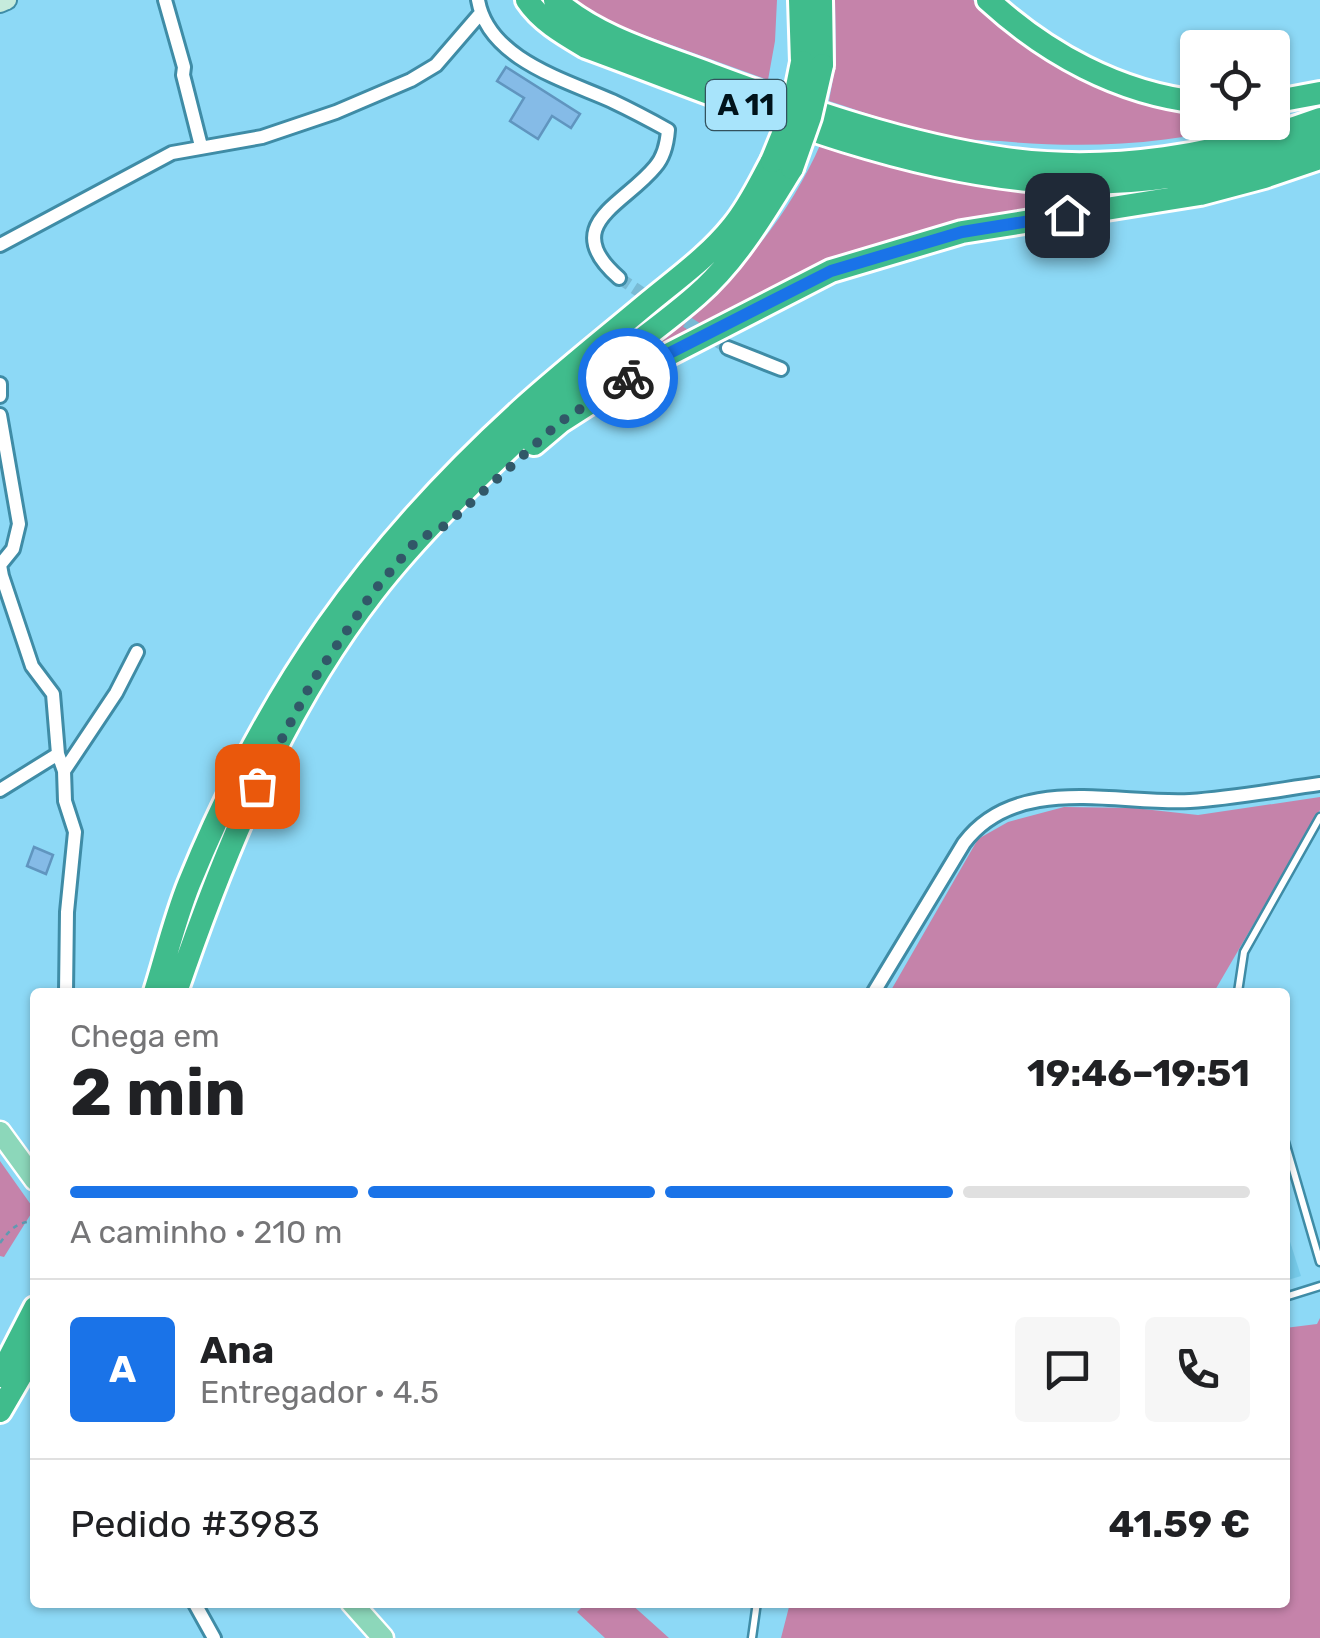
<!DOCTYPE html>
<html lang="pt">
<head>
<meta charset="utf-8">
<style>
	body { margin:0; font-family:Rubik,sans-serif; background:#f6f6f6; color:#202124; height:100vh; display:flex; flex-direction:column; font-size:38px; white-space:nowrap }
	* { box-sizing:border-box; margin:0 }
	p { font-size:32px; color:#757577 }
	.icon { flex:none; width:55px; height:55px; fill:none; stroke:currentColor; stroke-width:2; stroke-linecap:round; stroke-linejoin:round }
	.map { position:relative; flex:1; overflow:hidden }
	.side { position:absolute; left:30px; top:988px; width:1260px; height:620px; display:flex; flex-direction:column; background:#fff; border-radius:10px; box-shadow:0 2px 8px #0004 }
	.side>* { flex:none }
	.tools { position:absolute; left:1180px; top:30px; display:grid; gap:20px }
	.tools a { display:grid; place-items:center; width:110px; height:110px; border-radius:10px; background:#fff; box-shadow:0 2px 8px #0004; font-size:50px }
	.pin { position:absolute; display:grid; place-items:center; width:85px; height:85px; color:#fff; margin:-42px; border-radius:20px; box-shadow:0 5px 15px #0006 }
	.courier { position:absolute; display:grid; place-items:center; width:100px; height:100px; margin:-50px; border:8px solid #1a73e8; border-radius:50%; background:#fff; color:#222; box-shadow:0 2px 12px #0007 }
	.summary em { font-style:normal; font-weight:700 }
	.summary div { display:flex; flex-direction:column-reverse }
	.summary { display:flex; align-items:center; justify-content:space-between; height:170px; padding:0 40px }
	h1 { font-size:65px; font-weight:700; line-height:75px }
	.bar { display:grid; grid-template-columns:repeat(4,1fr); gap:15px 10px; align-content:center; height:120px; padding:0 40px }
	.bar i { height:12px; border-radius:8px; background:#e0e0e0 }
	.bar .active { background:#1a73e8 }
	.bar p { grid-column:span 4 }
	.line { display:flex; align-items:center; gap:25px; padding:0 40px; border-top:2px solid #e0e0e0 }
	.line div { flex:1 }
	.round { display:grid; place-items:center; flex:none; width:105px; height:105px; border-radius:10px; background:#f6f6f6 }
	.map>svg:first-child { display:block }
	.built { fill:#76cbea }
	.green { fill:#c583aa }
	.building { fill:#85bbe7; stroke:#6095bf; stroke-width:2.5 }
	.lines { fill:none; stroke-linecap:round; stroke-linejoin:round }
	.street-tunnel { stroke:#78bbd5; stroke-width:12; stroke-dasharray:12 6; stroke-linecap:butt }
	.lane-casing { stroke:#3f8ca6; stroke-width:11 }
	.street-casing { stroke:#3f8ca6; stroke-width:18 }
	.secondary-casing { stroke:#3f8ca6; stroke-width:22 }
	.primary-casing { stroke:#fff; stroke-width:25 }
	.highway-casing { stroke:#fff; stroke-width:28 }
	.path { stroke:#609ab1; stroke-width:2.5; stroke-dasharray:5 5; stroke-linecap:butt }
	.lane { stroke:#fff; stroke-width:6 }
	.street { stroke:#fff; stroke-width:12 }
	.secondary { stroke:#c6ebdc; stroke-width:18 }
	.primary { stroke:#8cd7ba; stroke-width:20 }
	.highway { stroke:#40bc8c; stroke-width:22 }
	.highway-bridge-casing { stroke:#fff; stroke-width:28; stroke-linecap:butt }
	.highway-bridge { stroke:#40bc8c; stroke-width:22 }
	.done { stroke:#315868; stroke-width:10; stroke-dasharray:0 18 }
	.route { stroke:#1a73e8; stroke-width:12 }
	.labels { text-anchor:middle; stroke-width:9; stroke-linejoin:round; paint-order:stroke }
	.shield { fill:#a8e4fb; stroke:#32525e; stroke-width:2.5 }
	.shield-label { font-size:30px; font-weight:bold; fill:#00131b }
</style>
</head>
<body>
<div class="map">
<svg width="1320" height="1638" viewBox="0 0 1320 1638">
	<rect width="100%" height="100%" fill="#8dd9f6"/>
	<path class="built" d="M 1285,1226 L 1301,1276 L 1285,1281 Z"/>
	<path class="green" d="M 571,0 L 777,0 L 775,41 L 768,80 L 602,20 Z
		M 835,0 L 973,0 L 1019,38 L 1104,91 L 1178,110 L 1197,112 L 1198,122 L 1250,123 C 1169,145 1084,149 1000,141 C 982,140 964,140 947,136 C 907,127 868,114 829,101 L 836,62 Z
		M 821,143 C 894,167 970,191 1048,194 C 1076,195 1105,193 1133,192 L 1140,195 L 1026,210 L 960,225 L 787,283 L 648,353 C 722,292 782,232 821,143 Z
		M 1320,797 L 1320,810 L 1214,992 L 890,992 L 978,839 L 1008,822 L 1064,807 L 1134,808 L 1198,815 Z
		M 0,1161 L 34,1209 L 4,1257 L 0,1256 Z
		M 1320,1318 L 1320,1638 L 781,1638 L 790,1603 L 1285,1602 L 1285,1328 L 1317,1324 Z
		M 586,1603 L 630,1603 L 669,1638 L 605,1638 L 577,1612 Z"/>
	<path class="building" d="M 506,67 L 580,114 L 571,128 L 552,116 L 538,139 L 510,121 L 524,98 L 497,81 Z
		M 34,847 L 53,855 L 46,874 L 27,866 Z"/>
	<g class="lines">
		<path class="street-tunnel" d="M 619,278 L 654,301
			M 671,312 L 728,348"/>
		<g class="lane-casing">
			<path id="lane" d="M 1238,992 L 1244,952 L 1320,817
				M 1285,1142 L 1320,1262
				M 1285,1297 L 1320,1286
				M 752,1638 L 757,1602"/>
		</g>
		<g class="street-casing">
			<path id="street" d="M 165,0 L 184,67 L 183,75 L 201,146
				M 478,0 C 488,59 565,80 612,101 C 631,110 650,120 668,130 C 667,143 664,157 655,167 C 624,205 558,225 619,278
				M 0,245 L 172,153 L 262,137 L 336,112 L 411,80 L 436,65 L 480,14
				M 728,348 L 781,369
				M 0,384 L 0,396
				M 0,415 L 19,524 L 13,549 L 0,565 L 2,576 L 32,666 L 53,694 L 58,754 L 64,771 L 65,801 L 75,832 L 67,912 L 66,992
				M 64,771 L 116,693 L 137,652
				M 0,790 L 58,754
				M 874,992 L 964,843 C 1017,773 1117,805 1190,801 C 1233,798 1277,790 1320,784
				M 194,1602 L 214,1638"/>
		</g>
		<g class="secondary-casing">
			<path id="secondary" d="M 0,3 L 7,0"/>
		</g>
		<g class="primary-casing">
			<path id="primary" d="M 0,1132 L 35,1180
				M 351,1602 L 383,1638"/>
		</g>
		<g class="highway-casing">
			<path id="highway" d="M 527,0 C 541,21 564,34 586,47 C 726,98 880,166 1029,180 C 1127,190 1228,172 1320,139
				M 555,0 C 597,38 660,55 712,75 C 806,110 906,145 1005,159 C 1110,174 1221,155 1320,119
				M 800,0 L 802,62
				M 821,0 L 822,65
				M 988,0 C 1046,53 1118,93 1198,102
				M 1272,102 L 1320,93
				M 534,444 L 560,422 L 652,363 L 831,271 L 962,232 L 1200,194 L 1264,177 L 1320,158
				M 155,992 C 166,957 175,919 189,884 C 267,692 368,549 521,410 C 562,373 606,338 649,302 C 678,278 709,256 733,226 C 749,207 760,183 772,161
				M 176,992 C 224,852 281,711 373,592 C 421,530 479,476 536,422 C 586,376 646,340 697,295 C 737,260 764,213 792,168
				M 0,1376 L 35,1308
				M 0,1411 L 35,1351"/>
		</g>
		<path class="path" d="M 0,1243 C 10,1229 17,1222 35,1221"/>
		<use href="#lane" class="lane"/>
		<use href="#street" class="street"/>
		<use href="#secondary" class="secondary"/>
		<use href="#primary" class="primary"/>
		<use href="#highway" class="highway"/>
		<g class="highway-bridge-casing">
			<path id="highway-bridge" d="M 772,161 L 792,112 L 802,62
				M 792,168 L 810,117 L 822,65"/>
		</g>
		<use href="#highway-bridge" class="highway-bridge"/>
	</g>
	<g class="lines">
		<path class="done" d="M 257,786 L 312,682 L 373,592 L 416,541 L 446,525 L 560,422 L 628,378"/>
		<path class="route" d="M 628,378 L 652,362 L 831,271 L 962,232 L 1067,215"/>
	</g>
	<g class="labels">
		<rect class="shield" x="706" y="80" width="80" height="50" rx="8"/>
		<g class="shield-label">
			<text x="746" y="115">A 11</text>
		</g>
	</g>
</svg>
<div class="tools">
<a><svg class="icon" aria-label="locate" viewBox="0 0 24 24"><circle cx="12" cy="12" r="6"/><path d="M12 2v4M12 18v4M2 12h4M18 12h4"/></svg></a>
</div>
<div class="pin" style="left:257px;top:786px;background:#ea580c"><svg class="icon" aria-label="bag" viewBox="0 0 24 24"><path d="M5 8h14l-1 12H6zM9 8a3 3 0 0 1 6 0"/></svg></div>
<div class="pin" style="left:1067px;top:215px;background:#1f2937"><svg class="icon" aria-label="home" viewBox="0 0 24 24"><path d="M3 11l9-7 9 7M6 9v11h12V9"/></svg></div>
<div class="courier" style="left:628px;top:378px"><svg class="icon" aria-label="bike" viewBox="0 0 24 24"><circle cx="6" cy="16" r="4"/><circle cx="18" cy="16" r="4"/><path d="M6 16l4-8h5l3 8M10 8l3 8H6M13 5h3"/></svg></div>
<section class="side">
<div class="summary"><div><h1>2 min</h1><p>Chega em</p></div><em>19:46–19:51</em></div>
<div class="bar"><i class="active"></i><i class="active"></i><i class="active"></i><i></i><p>A caminho · 210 m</p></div>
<div class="line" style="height:180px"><b class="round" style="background:#1a73e8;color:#fff">A</b><div><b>Ana</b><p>Entregador · 4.5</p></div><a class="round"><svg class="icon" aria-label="chat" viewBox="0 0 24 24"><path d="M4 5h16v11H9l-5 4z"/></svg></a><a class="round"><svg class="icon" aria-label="phone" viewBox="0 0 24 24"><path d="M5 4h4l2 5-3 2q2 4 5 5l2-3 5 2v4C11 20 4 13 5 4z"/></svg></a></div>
<div class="line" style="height:130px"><div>Pedido #3983</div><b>41.59 €</b></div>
</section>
</div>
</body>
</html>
